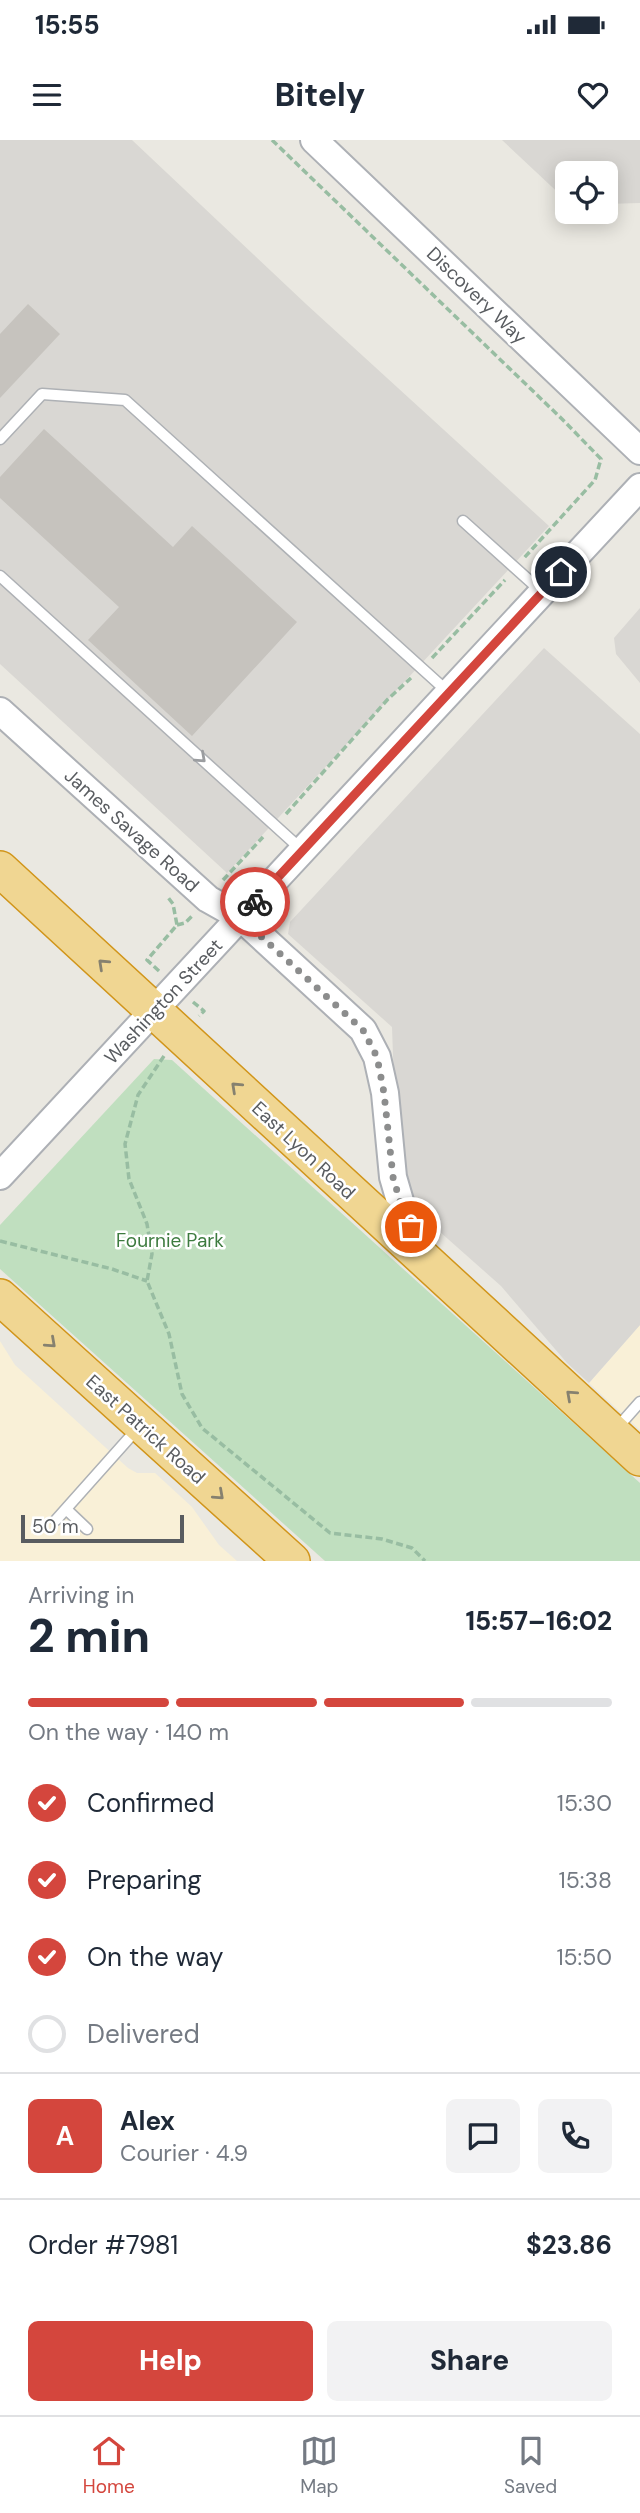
<!DOCTYPE html>
<html lang="en">
<head>
<meta charset="utf-8">
<style>
	body { margin:0; font-family:"DM Sans",sans-serif; background:#f2f2f3; color:#1f2937; height:100vh; display:flex; flex-direction:column; font-size:26px; white-space:nowrap }
	* { box-sizing:border-box; margin:0 }
	p { font-size:23px; color:#747a83 }
	.icon { flex:none; width:38px; height:38px; fill:none; stroke:currentColor; stroke-width:2; stroke-linecap:round; stroke-linejoin:round }
	.map { position:relative; height:1421px; overflow:hidden }
	.panel { display:flex; flex-direction:column; background:#fff; flex:1 }
	.panel>* { flex:none }
	.fabs { position:absolute; left:555px; top:21px; display:grid; gap:14px }
	.fabs a { display:grid; place-items:center; width:63px; height:63px; border-radius:10px; background:#fff; box-shadow:0 4px 18px #0003; font-size:35px }
	.scale { position:absolute; left:21px; bottom:18px; width:163px; box-sizing:border-box; padding-left:7px; border:4px solid #595c60; border-top:0; font-size:19px; line-height:24px; white-space:nowrap; color:#595c60; -webkit-text-stroke:5px #fff; paint-order:stroke }
	.pin { position:absolute; display:grid; place-items:center; width:60px; height:60px; color:#fff; margin:-30px; border:4px solid #fff; border-radius:50%; box-shadow:0 2px 7px #0007 }
	.courier { position:absolute; display:grid; place-items:center; width:70px; height:70px; margin:-35px; border:5px solid #d4463d; border-radius:50%; background:#fff; color:#222; box-shadow:0 2px 9px #0007 }
	.headline em { font-style:normal; font-weight:800 }
	.headline div { display:flex; flex-direction:column-reverse }
	.headline { display:flex; align-items:center; justify-content:space-between; height:119px; padding:0 28px }
	h1 { font-size:46px; font-weight:800; line-height:52px }
	.bar { display:grid; grid-template-columns:repeat(4,1fr); gap:10px 7px; align-content:center; height:84px; padding:0 28px }
	.bar i { height:9px; border-radius:5px; background:#e0e1e3 }
	.bar .active { background:#d4463d }
	.bar p { grid-column:span 4 }
	.line { display:flex; align-items:center; gap:18px; padding:0 28px; border-top:2px solid #e0e1e3 }
	.line div { flex:1 }
	.round { display:grid; place-items:center; flex:none; width:74px; height:74px; border-radius:10px; background:#f2f2f3 }
	ol { padding:0 28px; list-style:none }
	li { display:flex; align-items:center; gap:21px; height:77px }
	li p { margin-inline-start:auto }
	li .icon { padding:7px; border-radius:50%; background:#d4463d; color:#fff; stroke-width:4 }
	li:last-child { color:#747a83 }
	li i { width:38px; height:38px; border:4px solid #e0e1e3; border-radius:50% }
	.action { display:flex; gap:14px; margin-top:auto; padding:14px 28px }
	.action a { flex:1; height:80px; border-radius:10px; background:#d4463d; color:#fff; font-size:28px; font-weight:800; line-height:80px; text-align:center }
	.action a+a { background:#f2f2f3; color:#1f2937 }
	.status { display:flex; justify-content:space-between; align-items:center; height:49px; padding:0 35px; background:#fff; direction:ltr }
	.status svg { height:19px; fill:currentColor }
	header { display:flex; justify-content:space-between; align-items:center; height:91px; padding:0 28px; background:#fff; font-size:32px; font-weight:800 }
	.tabs { display:flex; justify-content:space-around; align-items:center; height:98px; border-top:2px solid #e0e1e3; background:#fff; font-size:19px; color:#747a83 }
	.tabs a { display:grid; justify-items:center; gap:4px }
	.tabs .active { color:#d4463d }
	.map>svg:first-child { display:block }
	.commercial { fill:#f9f0d7 }
	.industrial { fill:#d9d7d3 }
	.green { fill:#c0dfbf }
	.building { fill:#c6c3be }
	.lines { fill:none; stroke-linecap:round; stroke-linejoin:round }
	.lane-casing { stroke:#aeb1b5; stroke-width:13 }
	.secondary-casing { stroke:#adb0b5; stroke-width:30 }
	.highway-casing { stroke:#d1951a; stroke-width:38 }
	.path { stroke:#98bda2; stroke-width:3.5; stroke-dasharray:7 3.5; stroke-linecap:butt }
	.lane { stroke:#fff; stroke-width:10 }
	.secondary { stroke:#fff; stroke-width:26 }
	.highway { stroke:#f0d692; stroke-width:35 }
	.oneway { stroke:#9b9da0 }
	.oneway2 { stroke:#86816f }
	.done { stroke:#8c8d8d; stroke-width:7; stroke-dasharray:0 12.6 }
	.route { stroke:#d4463d; stroke-width:9 }
	.labels { text-anchor:middle; stroke-width:5; stroke-linejoin:round; paint-order:stroke }
	.street-label { font-size:19px; fill:#595c60; stroke:#fff }
	.park-label { font-size:19px; fill:#3d7b3f; stroke:#fff }
</style>
</head>
<body>
<div class="status"><b>15:55</b><svg viewBox="0 0 49 12"><path d="M0 12V9h3v3zM5 12V6h3v6zM10 12V3h3v9zM15 12V0h3v12zM26 1h20v11H26zM47 4h2v5h-2z"/></svg></div>
<header><svg class="icon" aria-label="menu" viewBox="0 0 24 24"><path d="M4 6h16M4 12h16M4 18h16"/></svg>Bitely<svg class="icon" aria-label="heart" viewBox="0 0 24 24"><path d="M12 20l-8-8c-3-5 5-10 8-4 3-6 11-1 8 4z"/></svg></header>
<div class="map">
<svg width="640" height="1421" viewBox="0 0 640 1421">
	<rect width="100%" height="100%" fill="#eae8e1"/>
	<path class="commercial" d="M 640,1185 L 640,1290 L 589,1243 Z
		M 0,1201 L 15,1225 L 128,1328 L 137,1333 L 155,1333 L 192,1367 L 219,1405 L 237,1421 L 0,1421 Z"/>
	<path class="industrial" d="M 0,0 L 132,0 L 306,164 L 549,386 L 227,733 L 0,524 Z
		M 502,0 L 640,0 L 640,63 L 606,64 L 606,33 L 567,33 L 567,61 Z
		M 640,468 L 640,543 L 616,514 L 614,498 Z
		M 544,508 L 640,594 L 640,1185 L 589,1243 L 567,1223 L 501,1146 L 422,1076 L 397,1028 L 392,887 L 288,794 L 290,782 Z"/>
	<path class="green" d="M 154,919 L 172,920 L 640,1343 L 640,1421 L 325,1421 L 0,1129 L 0,1085 Z"/>
	<path class="building" d="M 28,164 L 60,194 L 0,258 L 0,194 Z
		M 44,289 L 173,407 L 192,386 L 297,482 L 192,596 L 88,500 L 119,467 L 0,358 L 0,337 Z"/>
	<g class="lines">
		<g class="lane-casing">
			<path id="lane" d="M 0,299 L 42,254 L 125,260 L 448,552
				M 463,381 L 542,452
				M 0,436 L 302,710
				M 617,1288 L 640,1262
				M 66,1369 L 87,1389
				M 56,1380 L 138,1288"/>
		</g>
		<g class="secondary-casing">
			<path id="secondary" d="M 314,0 L 640,311
				M 0,571 L 208,759 L 240,777 L 363,890 L 377,917 L 385,953 L 393,1037 L 402,1068 L 423,1112
				M 0,1036 L 640,347"/>
		</g>
		<g class="highway-casing">
			<path id="highway" d="M 0,729 L 640,1318
				M 0,1157 L 292,1421"/>
		</g>
		<path class="path" d="M 272,0 L 562,279 L 601,319 L 595,340 L 524,418
			M 432,518 L 505,440
			M 286,674 L 388,559 L 411,538
			M 223,740 L 263,697
			M 177,785 L 185,783 L 193,775
			M 159,831 L 147,820 L 177,785 L 173,764 L 167,756
			M 193,862 L 204,871 L 199,876
			M 164,916 L 138,955 L 125,1004 L 129,1039 L 147,1084 L 152,1114 L 147,1141 L 169,1194 L 182,1254 L 202,1288 L 330,1393 L 382,1399 L 412,1408 L 425,1421
			M 0,1101 L 112,1129 L 147,1141"/>
		<use href="#lane" class="lane"/>
		<use href="#secondary" class="secondary"/>
		<use href="#highway" class="highway"/>
	</g>
	<defs><path id="oneway-chevron" d="M-2-3.5L2.5 0L-2 3.5" fill="none" stroke-width="1.6" stroke-linecap="round" stroke-linejoin="round" transform="scale(1.75)"/></defs>
	<use class="oneway" href="#oneway-chevron" transform="translate(201 618) rotate(42)"/>
	<g class="oneway2">
		<use href="#oneway-chevron" transform="translate(103 824) rotate(-137)"/>
		<use href="#oneway-chevron" transform="translate(236 947) rotate(-137)"/>
		<use href="#oneway-chevron" transform="translate(51 1203) rotate(42)"/>
		<use href="#oneway-chevron" transform="translate(571 1255) rotate(-138)"/>
		<use href="#oneway-chevron" transform="translate(219 1355) rotate(42)"/>
	</g>
	<g class="lines">
		<path class="done" d="M 255,762 L 240,777 L 363,890 L 377,917 L 384,953 L 393,1037 L 402,1068 L 411,1087"/>
		<path class="route" d="M 255,762 L 561,432"/>
	</g>
	<g class="labels">
		<g class="street-label">
			<text transform="translate(477 155) rotate(44)" y="7">Discovery Way</text>
			<text transform="translate(132 690) rotate(42)" y="7">James Savage Road</text>
			<text transform="translate(163 861) rotate(-47)" y="7">Washington Street</text>
			<text transform="translate(304 1010) rotate(43)" y="7">East Lyon Road</text>
			<text transform="translate(146 1289) rotate(42)" y="7">East Patrick Road</text>
		</g>
		<g class="park-label">
			<text x="170" y="1107">Fournie Park</text>
		</g>
	</g>
</svg>
<div class="fabs">
<a><svg class="icon" aria-label="locate" viewBox="0 0 24 24"><circle cx="12" cy="12" r="6"/><path d="M12 2v4M12 18v4M2 12h4M18 12h4"/></svg></a>
</div>
<div class="scale">50 m</div>
<div class="pin" style="left:411px;top:1087px;background:#ea580c"><svg class="icon" aria-label="bag" viewBox="0 0 24 24"><path d="M5 8h14l-1 12H6zM9 8a3 3 0 0 1 6 0"/></svg></div>
<div class="pin" style="left:561px;top:432px;background:#1f2937"><svg class="icon" aria-label="home" viewBox="0 0 24 24"><path d="M3 11l9-7 9 7M6 9v11h12V9"/></svg></div>
<div class="courier" style="left:255px;top:762px"><svg class="icon" aria-label="bike" viewBox="0 0 24 24"><circle cx="6" cy="16" r="4"/><circle cx="18" cy="16" r="4"/><path d="M6 16l4-8h5l3 8M10 8l3 8H6M13 5h3"/></svg></div>
</div>
<section class="panel">
<div class="headline"><div><h1>2 min</h1><p>Arriving in</p></div><em>15:57–16:02</em></div>
<div class="bar"><i class="active"></i><i class="active"></i><i class="active"></i><i></i><p>On the way · 140 m</p></div>
<ol>
<li><svg class="icon" aria-label="check" viewBox="0 0 24 24"><path d="M5 12l5 5 9-10"/></svg>Confirmed<p>15:30</p></li>
<li><svg class="icon" aria-label="check" viewBox="0 0 24 24"><path d="M5 12l5 5 9-10"/></svg>Preparing<p>15:38</p></li>
<li><svg class="icon" aria-label="check" viewBox="0 0 24 24"><path d="M5 12l5 5 9-10"/></svg>On the way<p>15:50</p></li>
<li><i></i>Delivered</li>
</ol>
<div class="line" style="height:126px"><b class="round" style="background:#d4463d;color:#fff">A</b><div><b>Alex</b><p>Courier · 4.9</p></div><a class="round"><svg class="icon" aria-label="chat" viewBox="0 0 24 24"><path d="M4 5h16v11H9l-5 4z"/></svg></a><a class="round"><svg class="icon" aria-label="phone" viewBox="0 0 24 24"><path d="M5 4h4l2 5-3 2q2 4 5 5l2-3 5 2v4C11 20 4 13 5 4z"/></svg></a></div>
<div class="line" style="height:91px"><div>Order #7981</div><b>$23.86</b></div>
<div class="action"><a>Help</a><a>Share</a></div>
</section>
<nav class="tabs">
<a class="active"><svg class="icon" aria-label="home" viewBox="0 0 24 24"><path d="M3 11l9-7 9 7M6 9v11h12V9"/></svg>Home</a>
<a><svg class="icon" aria-label="map" viewBox="0 0 24 24"><path d="M3 6l6-2 6 2 6-2v14l-6 2-6-2-6 2zM9 4v14M15 6v14"/></svg>Map</a>
<a><svg class="icon" aria-label="saved" viewBox="0 0 24 24"><path d="M7 4h10v16l-5-4-5 4z"/></svg>Saved</a>
</nav>
</body>
</html>
